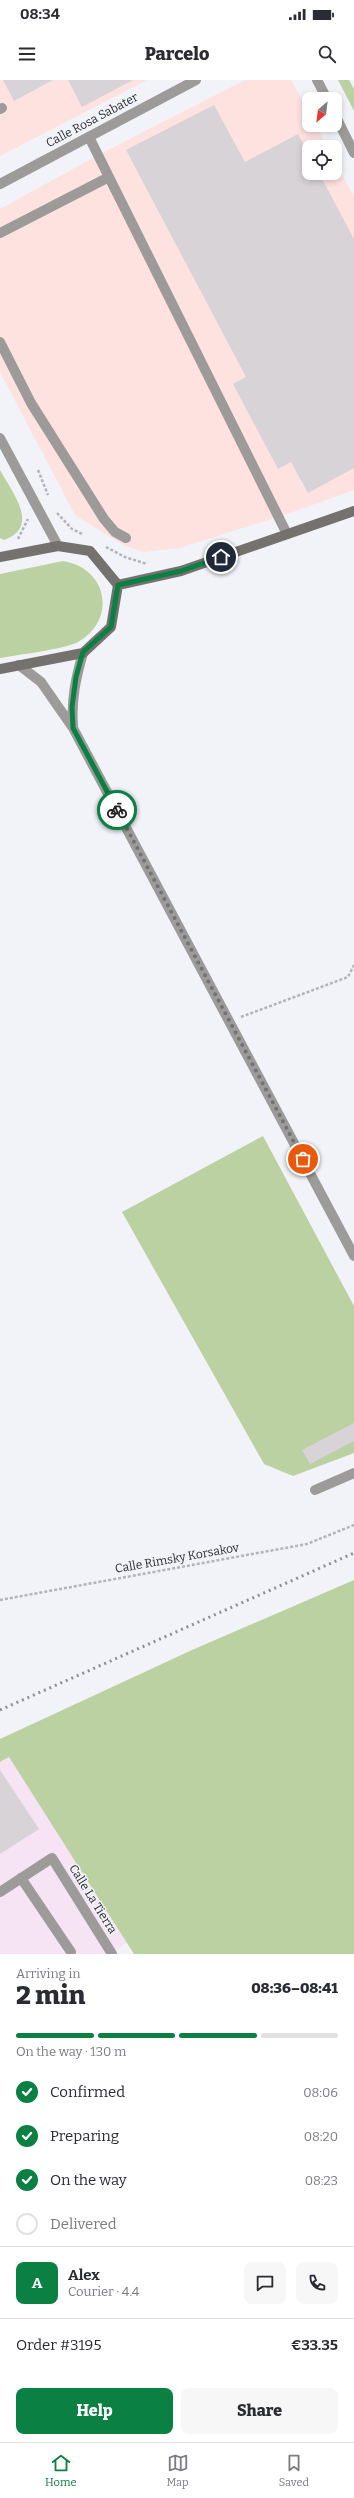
<!DOCTYPE html>
<html lang="en">
<head>
<meta charset="utf-8">
<style>
	body { margin:0; font-family:Bitter,serif; background:#f7f7f7; color:#2b2b33; height:100vh; display:flex; flex-direction:column; font-size:15px; white-space:nowrap }
	* { box-sizing:border-box; margin:0 }
	p { font-size:13px; color:#7c7c81 }
	.icon { flex:none; width:22px; height:22px; fill:none; stroke:currentColor; stroke-width:2; stroke-linecap:round; stroke-linejoin:round }
	.map { position:relative; height:1874px; overflow:hidden }
	.panel { display:flex; flex-direction:column; background:#fff; flex:1 }
	.panel>* { flex:none }
	.needle { width:26px; rotate:208deg }
	.buttons { position:absolute; left:302px; top:12px; display:grid; gap:8px }
	.buttons a { display:grid; place-items:center; width:40px; height:40px; border-radius:8px; background:#fff; box-shadow:0 2px 6px #0003; font-size:20px }
	.pin { position:absolute; display:grid; place-items:center; width:34px; height:34px; color:#fff; margin:-17px; border:2px solid #fff; border-radius:50%; box-shadow:0 1px 4px #0007 }
	.courier { position:absolute; display:grid; place-items:center; width:40px; height:40px; margin:-20px; border:3px solid #0b8043; border-radius:50%; background:#fff; color:#222; box-shadow:0 1px 5px #0007 }
	.headline em { font-style:normal; font-weight:800 }
	.headline div { display:flex; flex-direction:column-reverse }
	.headline { display:flex; align-items:center; justify-content:space-between; height:68px; padding:0 16px }
	h1 { font-size:26px; font-weight:800; line-height:30px }
	.bar { display:grid; grid-template-columns:repeat(4,1fr); gap:6px 4px; align-content:center; height:48px; padding:0 16px }
	.bar i { height:5px; border-radius:3px; background:#e1e1e2 }
	.bar .active { background:#0b8043 }
	.bar p { grid-column:span 4 }
	.line { display:flex; align-items:center; gap:10px; padding:0 16px; border-top:1px solid #e1e1e2 }
	.line div { flex:1 }
	.round { display:grid; place-items:center; flex:none; width:42px; height:42px; border-radius:8px; background:#f7f7f7 }
	ol { padding:0 16px; list-style:none }
	li { display:flex; align-items:center; gap:12px; height:44px }
	li p { margin-inline-start:auto }
	li .icon { padding:4px; border-radius:50%; background:#0b8043; color:#fff; stroke-width:4 }
	li:last-child { color:#7c7c81 }
	li i { width:22px; height:22px; border:2px solid #e1e1e2; border-radius:50% }
	.action { display:flex; gap:8px; margin-top:auto; padding:8px 16px }
	.action a { flex:1; height:46px; border-radius:8px; background:#0b8043; color:#fff; font-size:16px; font-weight:800; line-height:46px; text-align:center }
	.action a+a { background:#f7f7f7; color:#2b2b33 }
	.status { display:flex; justify-content:space-between; align-items:center; height:28px; padding:0 20px; background:#fff; direction:ltr }
	.status svg { height:11px; fill:currentColor }
	header { display:flex; justify-content:space-between; align-items:center; height:52px; padding:0 16px; background:#fff; font-size:18px; font-weight:800 }
	.tab-bar { display:flex; justify-content:space-around; align-items:center; height:56px; border-top:1px solid #e1e1e2; background:#fff; font-size:11px; color:#7c7c81 }
	.tab-bar a { display:grid; justify-items:center; gap:2px }
	.tab-bar .active { color:#0b8043 }
	.map>svg:first-child { display:block }
	.commercial { fill:#fde2e0 }
	.industrial { fill:#f6e3f3 }
	.green { fill:#bbd1a2 }
	.building { fill:#d8d3d7 }
	.lines { fill:none; stroke-linecap:round; stroke-linejoin:round }
	.path { stroke:#b2b4b8; stroke-width:2.5; stroke-dasharray:3 2; stroke-linecap:butt }
	.lane { stroke:#9d9b99; stroke-width:10 }
	.street { stroke:#9d9b99; stroke-width:10 }
	.secondary { stroke:#74716e; stroke-width:10 }
	.rail { stroke:#8e9094; stroke-width:3; stroke-dasharray:2 4; stroke-linecap:butt }
	.done { stroke:#717276; stroke-width:4; stroke-dasharray:0 7.2 }
	.route { stroke:#0b8043; stroke-width:5 }
	.labels { text-anchor:middle; stroke-width:3; stroke-linejoin:round; paint-order:stroke }
	.street-label { font-size:12px; fill:#2c2d2f; stroke:#f1f3f9 }
</style>
</head>
<body>
<div class="status"><b>08:34</b><svg viewBox="0 0 49 12"><path d="M0 12V9h3v3zM5 12V6h3v6zM10 12V3h3v9zM15 12V0h3v12zM26 1h20v11H26zM47 4h2v5h-2z"/></svg></div>
<header><svg class="icon" aria-label="menu" viewBox="0 0 24 24"><path d="M4 6h16M4 12h16M4 18h16"/></svg>Parcelo<svg class="icon" aria-label="search" viewBox="0 0 24 24"><circle cx="10" cy="10" r="6"/><path d="M15 15l6 6"/></svg></header>
<div class="map">
<svg width="354" height="1874" viewBox="0 0 354 1874">
	<rect width="100%" height="100%" fill="#f1f3f9"/>
	<path class="commercial" d="M 0,0 L 147,0 L 0,76 Z
		M 245,0 L 291,0 L 309,32 L 309,45 L 316,45 L 327,67 L 309,67 L 309,93 L 335,93 L 335,81 L 354,117 L 354,410 L 287,434 L 180,468 L 145,472 L 123,465 L 75,435 L 0,292 L 0,129 L 102,73 Z"/>
	<path class="industrial" d="M 9,1677 L 128,1862 L 110,1874 L 0,1874 L 0,1682 Z"/>
	<path class="green" d="M 338,0 L 349,0 L 354,9 L 354,31 Z
		M 0,390 C 12,412 41,447 4,460 L 0,458 Z
		M 63,481 C 108,488 117,540 78,562 C 66,569 17,575 0,578 L 0,494 Z
		M 263,1056 L 354,1226 L 354,1373 L 293,1396 L 264,1384 L 122,1132 Z
		M 354,1500 L 354,1874 L 134,1874 L 9,1677 L 0,1682 L 0,1659 L 192,1570 Z"/>
	<path class="building" d="M 3,0 L 53,0 L 14,21 Z
		M 68,0 L 133,0 L 82,27 Z
		M 214,25 L 245,82 L 298,54 L 309,74 L 309,93 L 319,93 L 354,159 L 354,388 L 308,413 L 291,382 L 278,389 L 233,304 L 246,297 L 126,70 Z
		M 354,1343 L 354,1361 L 310,1384 L 302,1370 Z
		M 0,1690 L 39,1749 L 0,1774 Z"/>
	<g class="lines">
		<path class="path" d="M 38,390 L 48,415
			M 57,433 L 72,449 L 82,454
			M 18,459 L 28,439
			M 106,467 L 125,477 L 147,484
			M 241,937 L 348,897 L 354,885
			M 0,1520 L 307,1464 L 354,1445"/>
		<path class="lane" d="M 0,29 L 2,28
			M 89,57 L 287,454
			M 0,153 L 109,97
			M 0,262 L 31,323 L 104,439 L 115,452 L 126,458
			M 21,1798 L 71,1872"/>
		<path class="street" d="M 317,0 L 327,19
			M 335,35 L 354,73
			M 0,104 L 196,0
			M 0,358 L 58,466
			M 19,585 L 41,602 L 73,648 L 354,1176
			M 73,646 C 71,620 76,597 83,573
			M 315,1410 L 354,1393
			M 0,1812 L 52,1778 L 112,1874"/>
		<path class="secondary" d="M 0,477 L 58,466 L 90,471 L 118,505 L 111,547 L 83,573 L 0,589
			M 118,505 L 181,491 L 354,431"/>
		<path class="rail" d="M 0,1630 L 354,1473"/>
	</g>
	<g class="lines">
		<path class="done" d="M 117,730 L 303,1079"/>
		<path class="route" d="M 117,730 L 73,648 L 72,627 L 76,597 L 83,572 L 111,547 L 118,505 L 181,491 L 221,477"/>
	</g>
	<g class="labels">
		<g class="street-label">
			<text transform="translate(92 40) rotate(-28)" y="4">Calle Rosa Sabater</text>
			<text transform="translate(177 1478) rotate(-10)" y="4">Calle Rimsky Korsakov</text>
			<text transform="translate(93 1819) rotate(58)" y="4">Calle La Tierra</text>
		</g>
	</g>
</svg>
<div class="buttons">
<a><svg class="needle" viewBox="-14 -14 28 28"><path d="M0-13l5 13h-10z" fill="#e53935"/><path d="M0 13l5-13h-10z" fill="#7c7c81"/></svg></a>
<a><svg class="icon" aria-label="locate" viewBox="0 0 24 24"><circle cx="12" cy="12" r="6"/><path d="M12 2v4M12 18v4M2 12h4M18 12h4"/></svg></a>
</div>
<div class="pin" style="left:303px;top:1079px;background:#ea580c"><svg class="icon" aria-label="bag" viewBox="0 0 24 24"><path d="M5 8h14l-1 12H6zM9 8a3 3 0 0 1 6 0"/></svg></div>
<div class="pin" style="left:221px;top:477px;background:#1f2937"><svg class="icon" aria-label="home" viewBox="0 0 24 24"><path d="M3 11l9-7 9 7M6 9v11h12V9"/></svg></div>
<div class="courier" style="left:117px;top:730px"><svg class="icon" aria-label="bike" viewBox="0 0 24 24"><circle cx="6" cy="16" r="4"/><circle cx="18" cy="16" r="4"/><path d="M6 16l4-8h5l3 8M10 8l3 8H6M13 5h3"/></svg></div>
</div>
<section class="panel">
<div class="headline"><div><h1>2 min</h1><p>Arriving in</p></div><em>08:36–08:41</em></div>
<div class="bar"><i class="active"></i><i class="active"></i><i class="active"></i><i></i><p>On the way · 130 m</p></div>
<ol>
<li><svg class="icon" aria-label="check" viewBox="0 0 24 24"><path d="M5 12l5 5 9-10"/></svg>Confirmed<p>08:06</p></li>
<li><svg class="icon" aria-label="check" viewBox="0 0 24 24"><path d="M5 12l5 5 9-10"/></svg>Preparing<p>08:20</p></li>
<li><svg class="icon" aria-label="check" viewBox="0 0 24 24"><path d="M5 12l5 5 9-10"/></svg>On the way<p>08:23</p></li>
<li><i></i>Delivered</li>
</ol>
<div class="line" style="height:72px"><b class="round" style="background:#0b8043;color:#fff">A</b><div><b>Alex</b><p>Courier · 4.4</p></div><a class="round"><svg class="icon" aria-label="chat" viewBox="0 0 24 24"><path d="M4 5h16v11H9l-5 4z"/></svg></a><a class="round"><svg class="icon" aria-label="phone" viewBox="0 0 24 24"><path d="M5 4h4l2 5-3 2q2 4 5 5l2-3 5 2v4C11 20 4 13 5 4z"/></svg></a></div>
<div class="line" style="height:52px"><div>Order #3195</div><b>€33.35</b></div>
<div class="action"><a>Help</a><a>Share</a></div>
</section>
<nav class="tab-bar">
<a class="active"><svg class="icon" aria-label="home" viewBox="0 0 24 24"><path d="M3 11l9-7 9 7M6 9v11h12V9"/></svg>Home</a>
<a><svg class="icon" aria-label="map" viewBox="0 0 24 24"><path d="M3 6l6-2 6 2 6-2v14l-6 2-6-2-6 2zM9 4v14M15 6v14"/></svg>Map</a>
<a><svg class="icon" aria-label="saved" viewBox="0 0 24 24"><path d="M7 4h10v16l-5-4-5 4z"/></svg>Saved</a>
</nav>
</body>
</html>
